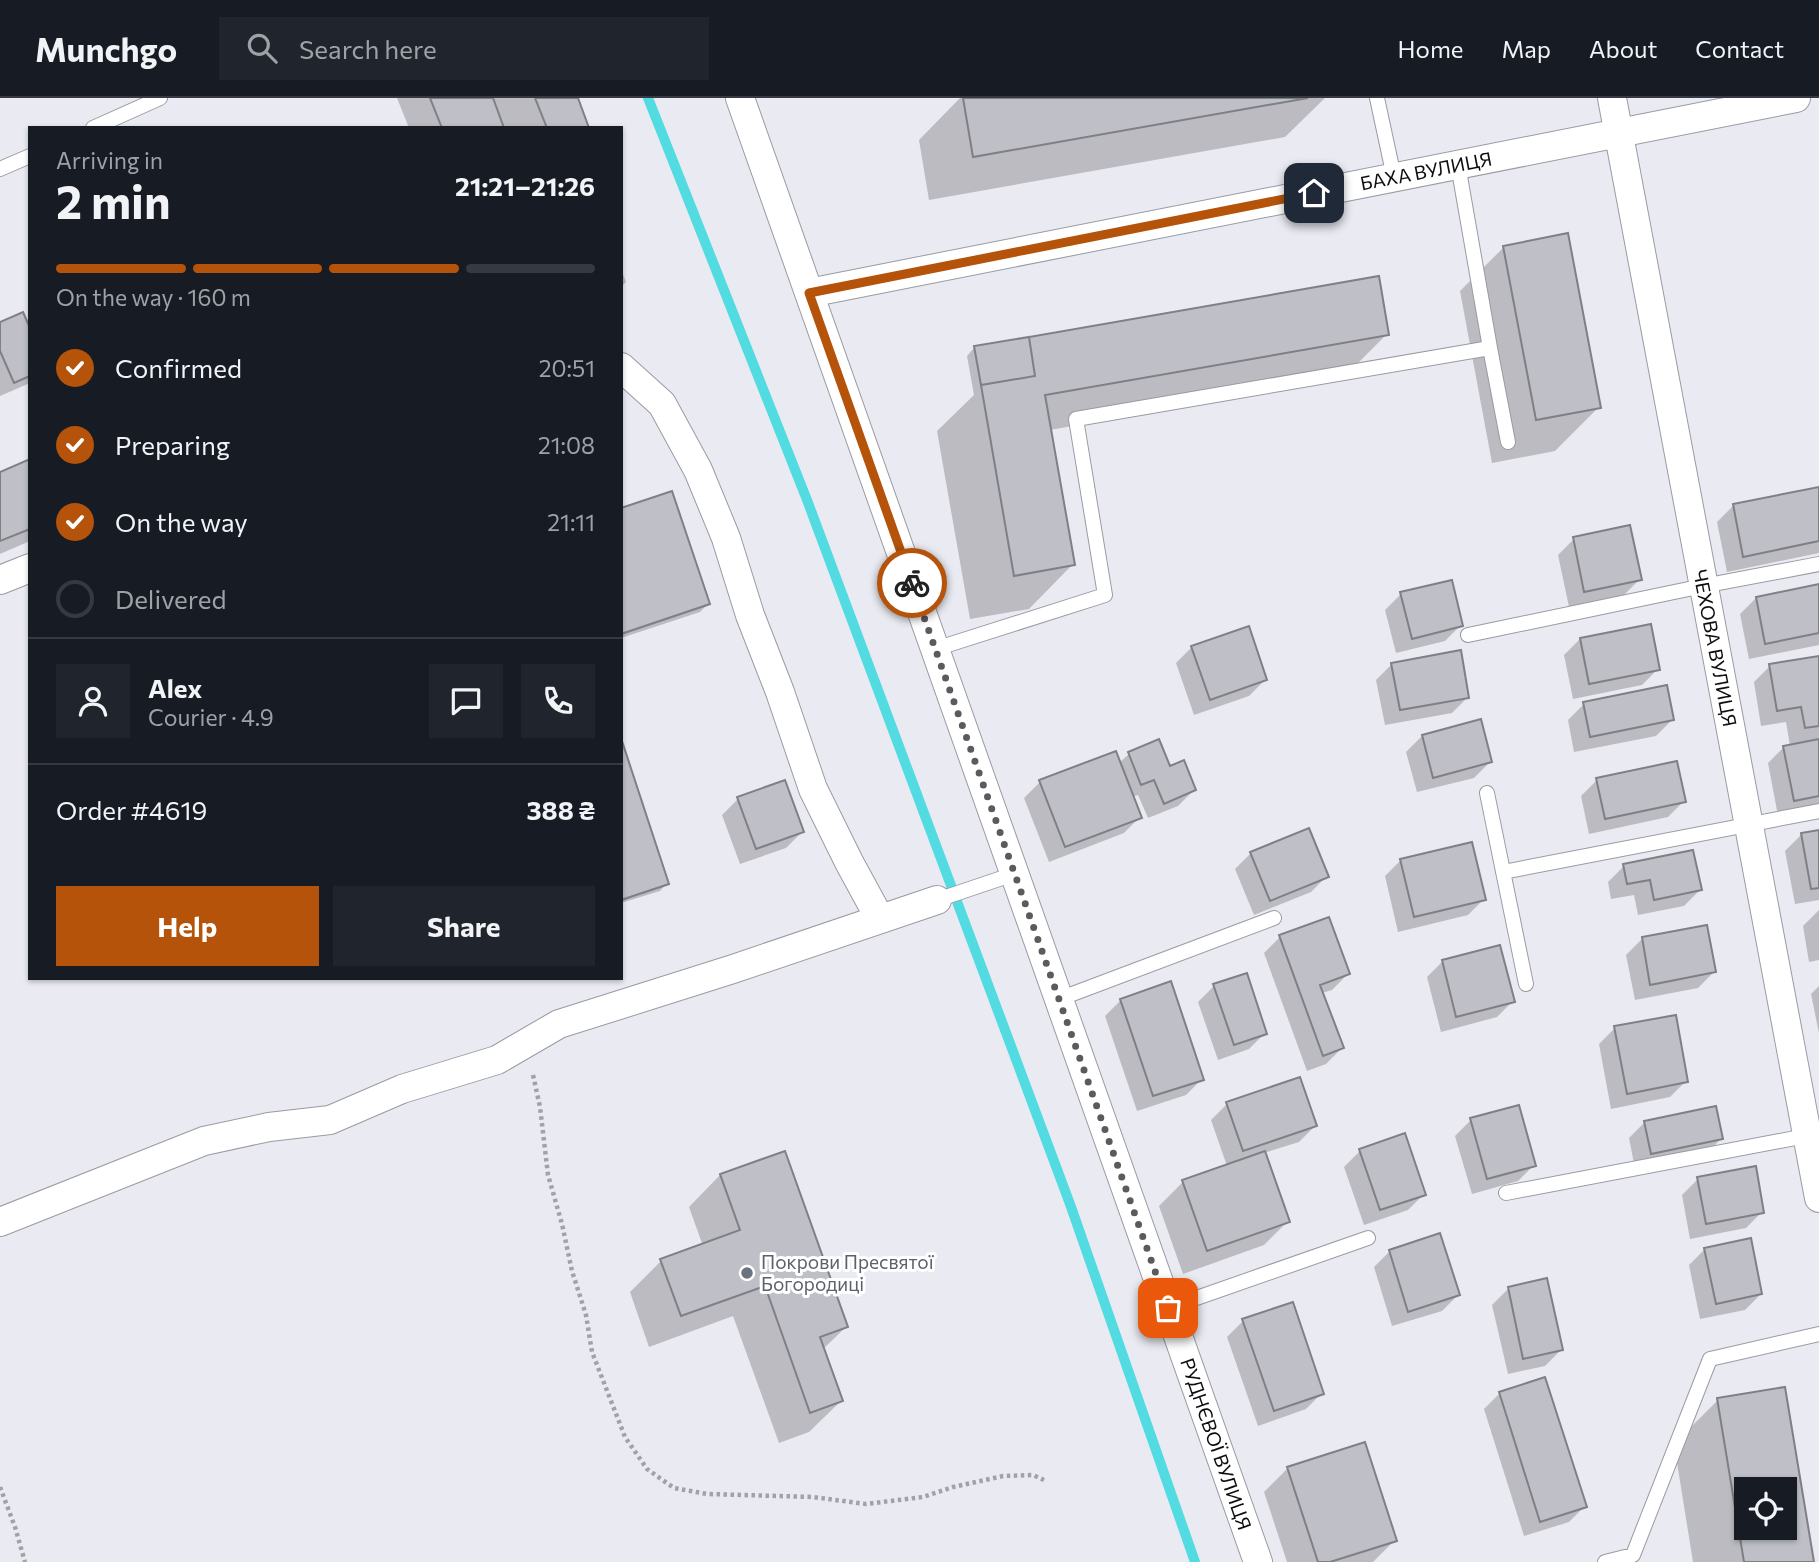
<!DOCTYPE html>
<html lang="en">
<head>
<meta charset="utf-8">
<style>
	body { margin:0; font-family:Commissioner,sans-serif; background:#20242c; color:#f1f3f6; height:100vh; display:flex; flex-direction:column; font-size:26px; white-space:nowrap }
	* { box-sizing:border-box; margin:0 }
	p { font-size:23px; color:#9ea1a6 }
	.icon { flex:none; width:38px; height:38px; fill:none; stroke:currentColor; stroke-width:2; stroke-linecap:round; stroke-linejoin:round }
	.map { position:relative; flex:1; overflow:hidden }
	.sheet { position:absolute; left:28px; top:28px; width:595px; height:854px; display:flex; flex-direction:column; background:#171b24; border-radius:0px; box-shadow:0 2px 5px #0004 }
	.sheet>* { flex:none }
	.fabs { position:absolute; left:1734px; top:1379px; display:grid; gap:14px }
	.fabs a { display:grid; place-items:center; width:63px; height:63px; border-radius:0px; background:#171b24; box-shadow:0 2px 5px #0004; font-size:35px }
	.pin { position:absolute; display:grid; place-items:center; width:60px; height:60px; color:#fff; margin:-30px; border-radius:14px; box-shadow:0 4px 10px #0006 }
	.courier { position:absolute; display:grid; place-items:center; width:70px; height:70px; margin:-35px; border:5px solid #b45309; border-radius:50%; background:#fff; color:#222; box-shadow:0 2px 9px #0007 }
	.overview em { font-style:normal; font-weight:700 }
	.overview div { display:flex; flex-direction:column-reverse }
	.overview { display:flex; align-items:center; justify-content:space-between; height:119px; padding:0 28px }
	h1 { font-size:46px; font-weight:700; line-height:52px }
	.bar { display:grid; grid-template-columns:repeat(4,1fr); gap:10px 7px; align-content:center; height:84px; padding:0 28px }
	.bar i { height:9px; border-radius:5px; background:#363941 }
	.bar .on { background:#b45309 }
	.bar p { grid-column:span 4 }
	.line { display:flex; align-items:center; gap:18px; padding:0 28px; border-top:2px solid #363941 }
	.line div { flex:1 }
	.round { display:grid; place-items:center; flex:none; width:74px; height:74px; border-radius:0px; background:#20242c }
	ol { padding:0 28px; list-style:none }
	li { display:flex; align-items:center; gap:21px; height:77px }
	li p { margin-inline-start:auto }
	li .icon { padding:7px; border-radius:50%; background:#b45309; color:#fff; stroke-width:4 }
	li:last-child { color:#9ea1a6 }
	li i { width:38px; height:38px; border:4px solid #363941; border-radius:50% }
	.cta { display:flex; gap:14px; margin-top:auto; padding:14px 28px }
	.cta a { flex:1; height:80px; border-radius:0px; background:#b45309; color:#fff; font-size:28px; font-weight:700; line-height:80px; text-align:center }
	.cta a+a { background:#20242c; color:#f1f3f6 }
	header { display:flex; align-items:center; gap:42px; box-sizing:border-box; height:98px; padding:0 35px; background:#171b24; border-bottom:2px solid #363941 }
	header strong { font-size:33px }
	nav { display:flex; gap:38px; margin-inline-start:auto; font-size:24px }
	.search { width:490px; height:63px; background:#20242c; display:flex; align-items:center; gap:18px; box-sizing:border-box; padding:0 24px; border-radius:0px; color:#9ea1a6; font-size:26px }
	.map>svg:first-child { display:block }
	.shadow { fill:#0003; fill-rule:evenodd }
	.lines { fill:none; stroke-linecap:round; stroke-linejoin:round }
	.stream { stroke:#53dbe2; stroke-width:10 }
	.building { fill:#bfc0c7; stroke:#7f7f86; stroke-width:2; fill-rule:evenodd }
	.service-casing { stroke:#9a9ba2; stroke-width:16 }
	.minor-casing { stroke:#9a9ba2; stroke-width:30 }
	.path { stroke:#a1a1a7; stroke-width:4.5; stroke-dasharray:3.5 3.5; stroke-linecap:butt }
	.service { stroke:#fff; stroke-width:14 }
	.minor { stroke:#fff; stroke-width:28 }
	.done { stroke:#5b5b5f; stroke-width:7; stroke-dasharray:0 12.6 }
	.route { stroke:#b45309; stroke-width:9 }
	.worship-dot { fill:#6b7280; stroke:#fff; stroke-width:2.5 }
	.labels { text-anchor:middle; stroke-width:6; stroke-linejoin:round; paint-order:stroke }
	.street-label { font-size:19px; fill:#0e0e10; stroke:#fff }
	.worship-label { font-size:19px; fill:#5b616d; stroke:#fff; text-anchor:start }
</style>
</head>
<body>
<header>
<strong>Munchgo</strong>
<div class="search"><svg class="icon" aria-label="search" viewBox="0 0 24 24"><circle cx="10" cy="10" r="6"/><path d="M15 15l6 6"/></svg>Search here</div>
<nav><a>Home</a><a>Map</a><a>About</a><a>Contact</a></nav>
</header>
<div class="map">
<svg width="1819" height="1464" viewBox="0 0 1819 1464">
	<rect width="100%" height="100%" fill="#eaeaf2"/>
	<path class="shadow" d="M 397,0 L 576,0 L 587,30 L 409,30 Z
		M 960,0 L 1325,0 L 1285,39 L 929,102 L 919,42 Z
		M 1504,149 L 1599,309 L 1555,353 L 1492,365 L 1460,193 Z
		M 621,171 L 626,184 L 621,189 Z
		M 0,226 L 30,234 L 30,285 L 0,298 Z
		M 1387,236 L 1343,280 L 1050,332 L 1073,466 L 1029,511 L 970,521 L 937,333 L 974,297 L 967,258 L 974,250 Z
		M 30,363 L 30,443 L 0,456 L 0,376 Z
		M 1819,391 L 1819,455 L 1727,474 L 1717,424 L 1733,408 Z
		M 621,411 L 708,506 L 700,514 L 621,540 Z
		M 1574,441 L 1640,481 L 1624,497 L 1569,509 L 1558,457 Z
		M 1819,488 L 1819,547 L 1749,561 L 1740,516 L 1756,500 Z
		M 1401,496 L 1461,527 L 1445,543 L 1396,555 L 1385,512 Z
		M 1580,541 L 1658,571 L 1642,587 L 1573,601 L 1564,557 Z
		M 1192,549 L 1265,582 L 1249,598 L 1194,617 L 1176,565 Z
		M 1819,560 L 1819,706 L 1814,711 L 1778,718 L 1768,665 L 1784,649 L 1790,648 L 1786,624 L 1761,628 L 1754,584 L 1770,568 Z
		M 1392,566 L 1468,599 L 1452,615 L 1385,627 L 1376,582 Z
		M 1584,606 L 1672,622 L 1656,638 L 1574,654 L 1568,622 Z
		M 1422,638 L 1490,664 L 1474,680 L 1417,694 L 1406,654 Z
		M 1158,643 L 1169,670 L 1194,692 L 1178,708 L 1148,720 L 1138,697 L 1132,699 L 1140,719 L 1124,735 L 1049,764 L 1024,700 L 1040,684 L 1119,665 L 1129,656 Z
		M 621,646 L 667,785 L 660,793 L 621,805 Z
		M 1597,682 L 1684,703 L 1668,719 L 1589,736 L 1581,698 Z
		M 738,701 L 802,734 L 786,750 L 740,766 L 722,717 Z
		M 1819,734 L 1819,802 L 1795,806 L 1785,753 L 1801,737 Z
		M 1251,755 L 1327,778 L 1311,794 L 1254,817 L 1235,771 Z
		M 1401,762 L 1484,801 L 1468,817 L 1398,834 L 1385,778 Z
		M 1624,768 L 1700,792 L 1684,808 L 1638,817 L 1634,797 L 1611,801 L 1608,784 Z
		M 1819,812 L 1819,862 L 1809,864 L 1803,828 Z
		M 1280,839 L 1348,876 L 1332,892 L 1322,895 L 1342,950 L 1326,966 L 1307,973 L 1264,855 Z
		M 1642,841 L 1714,874 L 1698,890 L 1635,902 L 1626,857 Z
		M 1443,863 L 1513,903 L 1497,919 L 1441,934 L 1427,879 Z
		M 1214,888 L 1265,935 L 1249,951 L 1218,962 L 1198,904 Z
		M 1819,888 L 1819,935 L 1811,896 Z
		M 1121,902 L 1202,981 L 1186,997 L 1137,1013 L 1105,918 Z
		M 1615,930 L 1686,983 L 1670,999 L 1611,1011 L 1599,946 Z
		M 1299,981 L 1315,1028 L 1299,1044 L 1264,1055 L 1288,1123 L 1264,1147 L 1183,1176 L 1159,1108 L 1183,1084 L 1227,1068 L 1211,1022 L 1227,1006 Z
		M 1471,1022 L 1534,1067 L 1518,1083 L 1472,1096 L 1455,1038 Z
		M 1645,1024 L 1721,1041 L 1705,1057 L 1635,1071 L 1629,1040 Z
		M 1360,1053 L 1424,1096 L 1408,1112 L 1364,1127 L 1344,1069 Z
		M 784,1055 L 846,1229 L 822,1252 L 841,1303 L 809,1334 L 779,1345 L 733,1218 L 649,1249 L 630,1194 L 661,1163 L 703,1148 L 689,1109 L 720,1077 Z
		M 1698,1081 L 1762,1114 L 1746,1130 L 1690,1141 L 1682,1097 Z
		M 1705,1151 L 1761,1196 L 1745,1212 L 1700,1221 L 1689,1167 Z
		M 1390,1153 L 1458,1197 L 1442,1213 L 1392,1228 L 1374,1169 Z
		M 1508,1191 L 1561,1252 L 1545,1268 L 1508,1276 L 1492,1207 Z
		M 1243,1223 L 1322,1295 L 1306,1311 L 1258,1328 L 1227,1239 Z
		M 1783,1291 L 1812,1464 L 1693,1464 L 1674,1346 L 1718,1302 ZM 1746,1391 L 1785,1391 L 1785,1430 L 1746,1430 Z
		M 1500,1295 L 1585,1408 L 1569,1424 L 1524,1438 L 1484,1311 Z
		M 1288,1370 L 1395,1442 L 1373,1464 L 1287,1464 L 1264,1394 Z"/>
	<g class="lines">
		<path class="stream" d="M 648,0 L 807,402 L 1070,1106 L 1195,1464"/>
	</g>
	<path class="building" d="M 430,0 L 493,0 L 504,30 L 442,30 Z
		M 535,0 L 578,0 L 589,30 L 547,30 Z
		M 963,0 L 1308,0 L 973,59 Z
		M 1568,135 L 1601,310 L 1536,322 L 1503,148 Z
		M 1379,178 L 1389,237 L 1045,297 L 1075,467 L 1014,478 L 981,287 L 1035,278 L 1029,239 Z
		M 23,214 L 30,230 L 30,278 L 14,285 L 0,253 L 0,224 Z
		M 1029,239 L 1035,278 L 981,287 L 974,248 Z
		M 30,361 L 30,431 L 0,443 L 0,374 Z
		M 1819,389 L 1819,443 L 1743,459 L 1733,406 Z
		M 672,393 L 710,506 L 621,536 L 621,410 Z
		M 1630,427 L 1642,482 L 1584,494 L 1573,439 Z
		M 1452,482 L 1463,528 L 1412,541 L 1400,494 Z
		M 1819,486 L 1819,535 L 1765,546 L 1756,499 Z
		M 1651,526 L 1660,572 L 1589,586 L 1580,540 Z
		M 1249,528 L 1267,582 L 1210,602 L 1191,548 Z
		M 1461,552 L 1469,600 L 1400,612 L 1391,565 Z
		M 1819,558 L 1819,628 L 1805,630 L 1801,609 L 1777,613 L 1769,566 Z
		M 1667,587 L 1674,622 L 1590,639 L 1583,604 Z
		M 1481,621 L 1492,664 L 1433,680 L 1422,637 Z
		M 621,640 L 669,786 L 621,802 Z
		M 1159,641 L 1170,668 L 1184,662 L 1196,692 L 1164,706 L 1154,682 L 1141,687 L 1128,654 Z
		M 1819,641 L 1819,698 L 1794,703 L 1783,648 Z
		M 1116,653 L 1142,720 L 1065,749 L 1039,682 Z
		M 1677,663 L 1686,704 L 1605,721 L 1596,680 Z
		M 785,682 L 804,734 L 756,751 L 737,699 Z
		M 1309,730 L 1329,779 L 1270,803 L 1250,754 Z
		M 1819,732 L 1819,790 L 1811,791 L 1801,735 Z
		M 1472,744 L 1486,802 L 1414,819 L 1400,761 Z
		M 1693,752 L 1702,792 L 1654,802 L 1650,782 L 1627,786 L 1623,766 Z
		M 1329,819 L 1350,876 L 1320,887 L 1344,950 L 1323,958 L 1279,837 Z
		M 1707,827 L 1716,874 L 1650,887 L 1642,839 Z
		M 1500,847 L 1515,904 L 1456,919 L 1442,862 Z
		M 1247,875 L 1267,936 L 1234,947 L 1213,886 Z
		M 1171,883 L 1204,982 L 1153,998 L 1120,901 Z
		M 1676,917 L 1688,984 L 1627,996 L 1614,928 Z
		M 1300,979 L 1317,1028 L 1243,1053 L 1226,1004 Z
		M 1519,1007 L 1536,1068 L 1487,1081 L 1470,1020 Z
		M 1716,1008 L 1723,1041 L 1651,1056 L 1644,1023 Z
		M 1405,1035 L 1426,1097 L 1380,1112 L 1359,1051 Z
		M 785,1053 L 848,1229 L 820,1239 L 843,1303 L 810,1315 L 765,1188 L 681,1218 L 660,1161 L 740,1132 L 720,1076 Z
		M 1265,1053 L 1290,1124 L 1207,1153 L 1182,1082 Z
		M 1756,1068 L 1764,1115 L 1706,1126 L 1697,1079 Z
		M 1440,1135 L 1460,1197 L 1408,1214 L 1389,1152 Z
		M 1751,1140 L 1762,1196 L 1716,1206 L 1704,1150 Z
		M 1547,1180 L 1563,1252 L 1523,1261 L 1508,1189 Z
		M 1293,1204 L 1324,1296 L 1274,1313 L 1242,1221 Z
		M 1545,1279 L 1587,1409 L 1540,1424 L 1499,1294 Z
		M 1785,1289 L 1814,1464 L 1744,1464 L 1717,1300 ZM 1746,1391 L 1785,1391 L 1785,1430 L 1746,1430 Z
		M 1365,1344 L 1397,1443 L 1330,1464 L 1318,1464 L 1287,1369 Z"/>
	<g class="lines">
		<g class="service-casing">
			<path id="service" d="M 1377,0 L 1394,79
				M 93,30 L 160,0
				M 0,71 L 30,58
				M 1490,250 L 1508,344
				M 1468,537 L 1703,488 L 1819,466
				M 935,551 L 1105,497 L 1076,321 L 1490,250 L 1458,67
				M 1487,695 L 1526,886
				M 1503,774 L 1819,713
				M 937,802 L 1014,776
				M 1059,901 L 1274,820
				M 1506,1095 L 1811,1037
				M 1168,1210 L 1368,1140
				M 1605,1464 L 1633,1457 L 1710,1261 L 1819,1236"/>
		</g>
		<g class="minor-casing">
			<path id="minor" d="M 740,0 L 1258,1464
				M 1612,0 L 1819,1100
				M 809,195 L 1796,0
				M 621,269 L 662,306 L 698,372 L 726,440 L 750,517 L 780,594 L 813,691 L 849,764 L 880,821
				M 0,482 L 30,470
				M 0,1124 L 204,1043 L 269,1029 L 330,1022 L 402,991 L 497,962 L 559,926 L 733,871 L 937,802"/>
		</g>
		<path class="path" d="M 533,977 L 540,1009 L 548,1077 L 562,1126 L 572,1173 L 586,1217 L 592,1254 L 625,1339 L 647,1371 L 674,1390 L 707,1396 L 813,1399 L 866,1406 L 923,1399 L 953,1389 L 1003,1378 L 1033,1377 L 1044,1382
			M 0,1389 L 15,1429 L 25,1464"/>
		<use href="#service" class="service"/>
		<use href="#minor" class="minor"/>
	</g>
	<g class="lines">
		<path class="done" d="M 912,485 L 1168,1210"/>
		<path class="route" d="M 912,485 L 809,195 L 1314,95"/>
	</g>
	<circle class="worship-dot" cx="747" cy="1175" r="7"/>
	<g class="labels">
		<g class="street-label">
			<text transform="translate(1426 73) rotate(-11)" y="7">БАХА ВУЛИЦЯ</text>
			<text transform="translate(1715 550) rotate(79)" y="7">ЧЕХОВА ВУЛИЦЯ</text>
			<text transform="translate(1216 1346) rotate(71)" y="7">РУДНЄВОЇ ВУЛИЦЯ</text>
		</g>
		<g class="worship-label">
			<text x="761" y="1171">Покрови Пресвятої<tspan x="761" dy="22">Богородиці</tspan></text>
		</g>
	</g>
</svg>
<div class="fabs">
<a><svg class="icon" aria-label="locate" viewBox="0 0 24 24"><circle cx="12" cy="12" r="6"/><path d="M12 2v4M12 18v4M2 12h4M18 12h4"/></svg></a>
</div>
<div class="pin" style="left:1168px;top:1210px;background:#ea580c"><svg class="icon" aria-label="bag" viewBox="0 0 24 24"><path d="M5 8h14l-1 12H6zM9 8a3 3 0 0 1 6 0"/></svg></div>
<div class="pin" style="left:1314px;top:95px;background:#1f2937"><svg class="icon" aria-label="home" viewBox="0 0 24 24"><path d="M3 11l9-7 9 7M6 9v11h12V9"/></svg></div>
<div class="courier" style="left:912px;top:485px"><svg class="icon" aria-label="bike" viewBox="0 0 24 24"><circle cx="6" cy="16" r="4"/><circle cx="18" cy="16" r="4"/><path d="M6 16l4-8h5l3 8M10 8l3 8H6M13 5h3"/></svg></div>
<section class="sheet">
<div class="overview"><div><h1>2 min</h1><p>Arriving in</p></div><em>21:21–21:26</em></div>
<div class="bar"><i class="on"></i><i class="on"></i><i class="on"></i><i></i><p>On the way · 160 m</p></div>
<ol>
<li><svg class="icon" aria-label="check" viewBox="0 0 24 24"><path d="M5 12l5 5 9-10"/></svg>Confirmed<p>20:51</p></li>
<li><svg class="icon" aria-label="check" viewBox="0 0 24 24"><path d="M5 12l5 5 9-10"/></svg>Preparing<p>21:08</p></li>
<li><svg class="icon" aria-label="check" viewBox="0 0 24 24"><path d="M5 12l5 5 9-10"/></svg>On the way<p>21:11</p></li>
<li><i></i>Delivered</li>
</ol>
<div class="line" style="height:126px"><a class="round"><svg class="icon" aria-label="person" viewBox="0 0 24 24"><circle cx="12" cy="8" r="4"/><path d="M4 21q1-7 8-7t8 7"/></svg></a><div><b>Alex</b><p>Courier · 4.9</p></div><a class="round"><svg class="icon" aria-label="chat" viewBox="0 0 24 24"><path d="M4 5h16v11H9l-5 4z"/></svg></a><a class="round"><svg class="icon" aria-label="phone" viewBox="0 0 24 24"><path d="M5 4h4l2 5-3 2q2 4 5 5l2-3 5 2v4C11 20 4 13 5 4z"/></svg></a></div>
<div class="line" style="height:91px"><div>Order #4619</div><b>388 ₴</b></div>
<div class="cta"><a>Help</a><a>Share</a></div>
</section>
</div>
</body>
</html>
